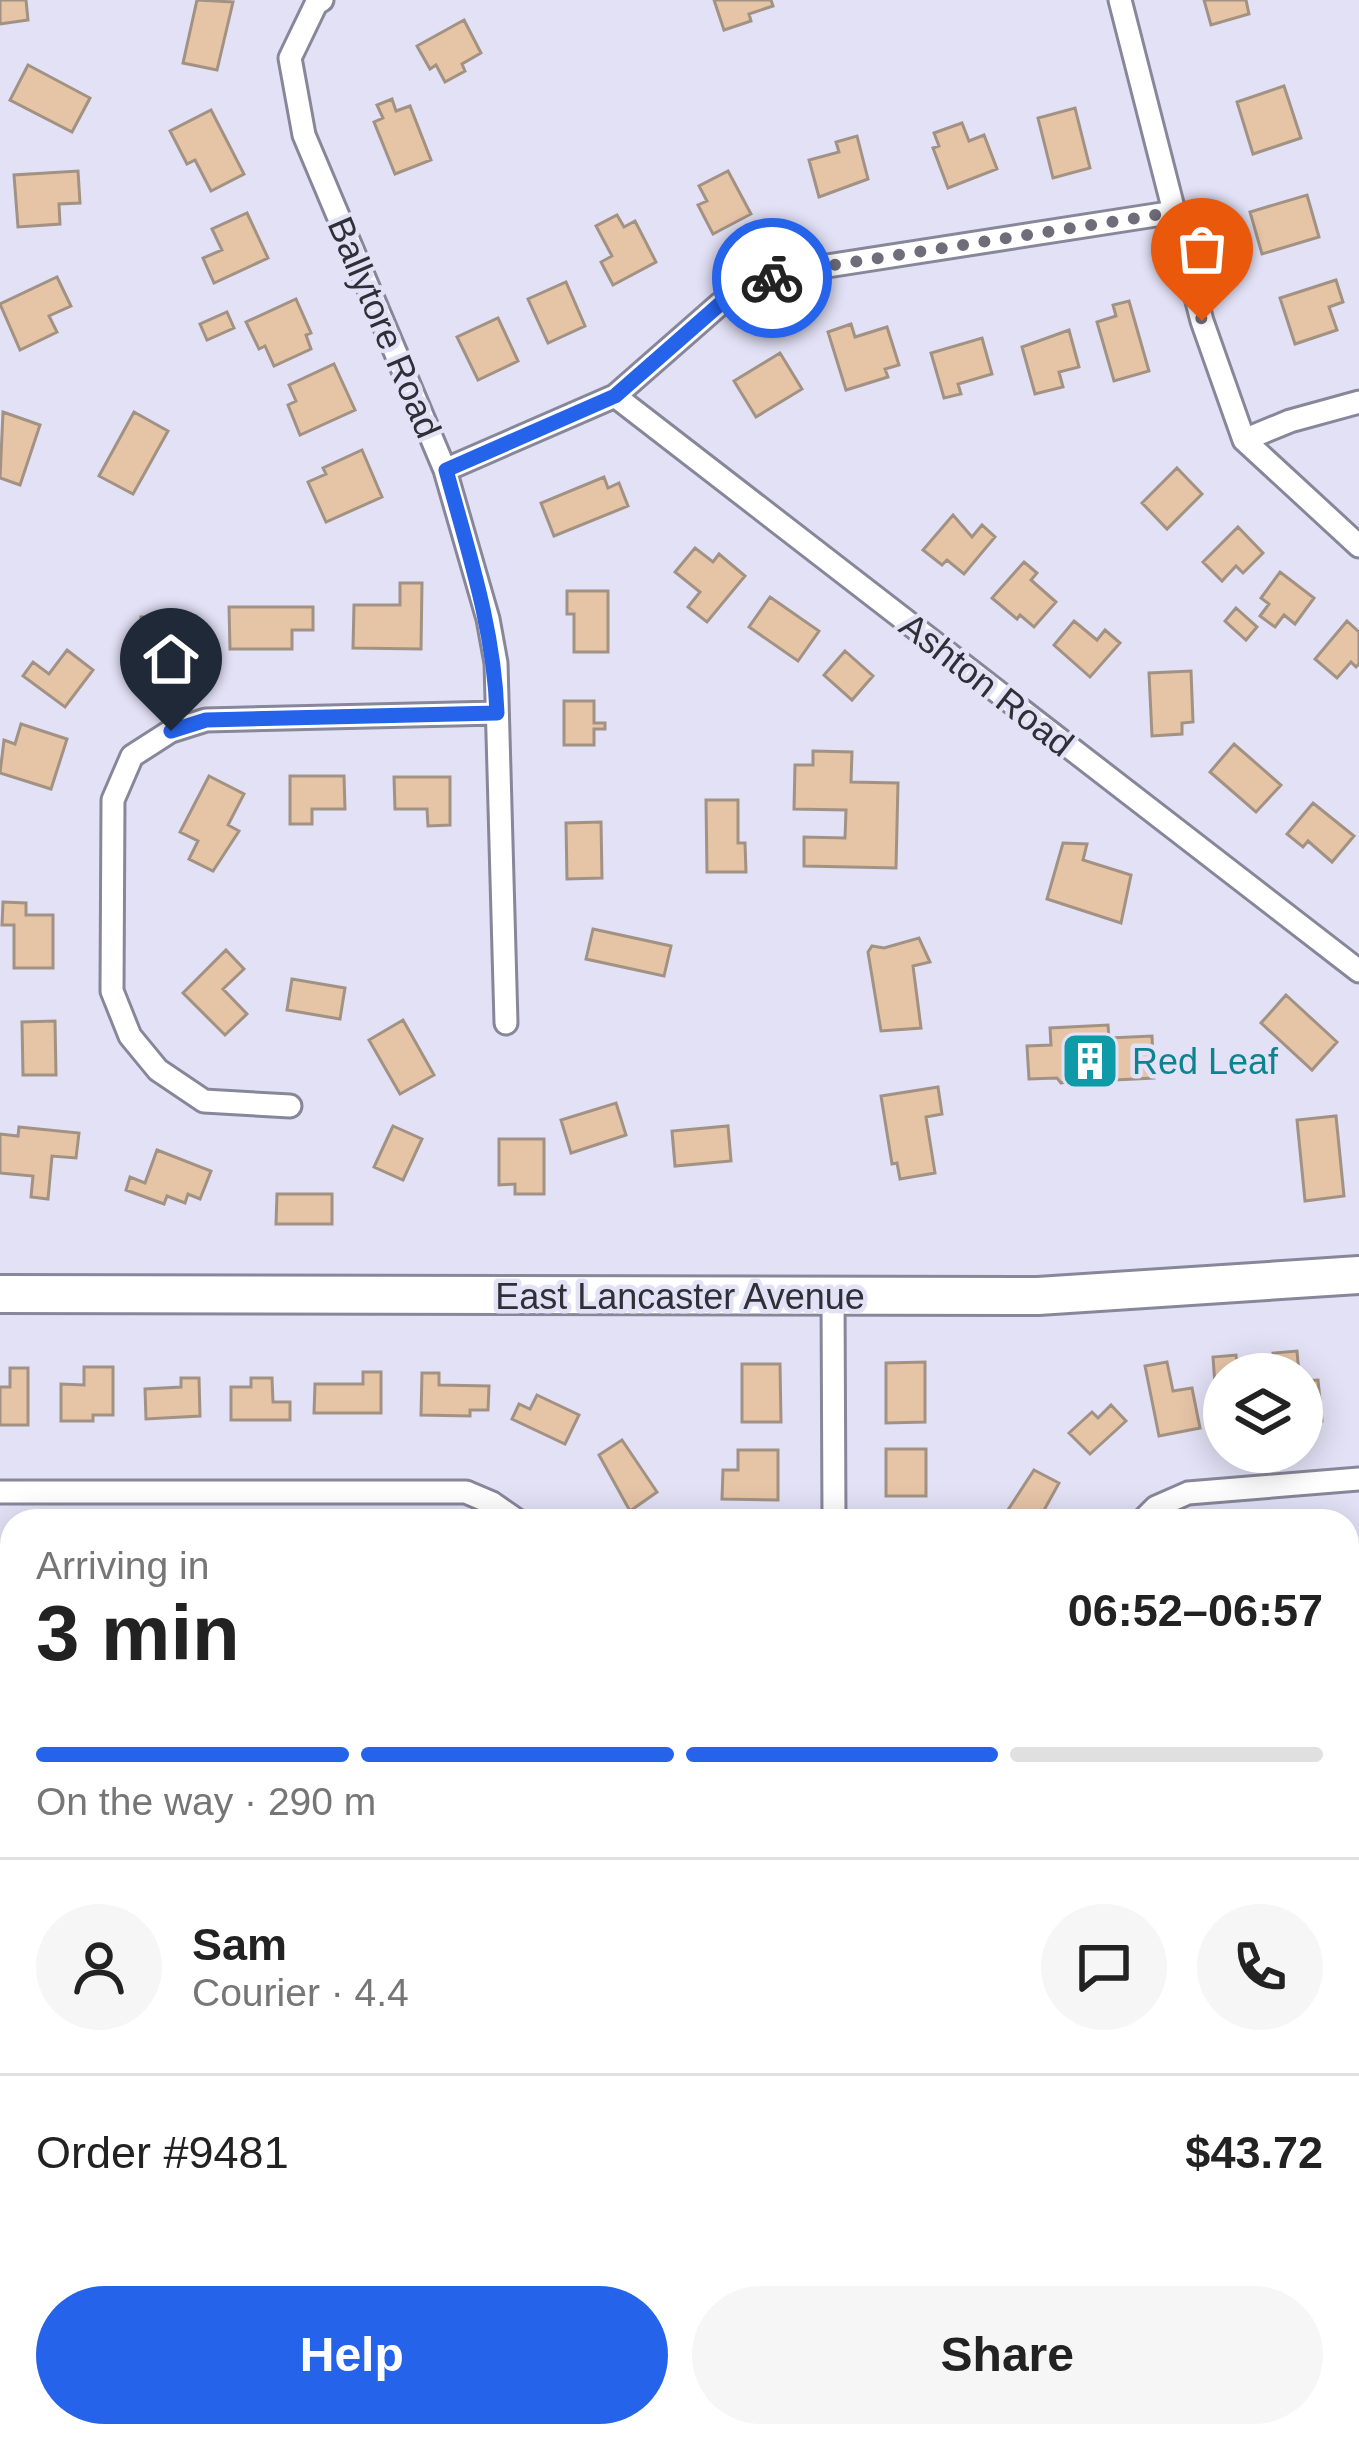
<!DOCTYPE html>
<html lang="en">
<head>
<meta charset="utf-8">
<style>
	body { margin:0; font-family:Arial,sans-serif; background:#f6f6f6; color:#222; height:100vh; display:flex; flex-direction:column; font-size:45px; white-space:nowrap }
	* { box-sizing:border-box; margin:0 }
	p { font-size:39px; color:#767676 }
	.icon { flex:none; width:66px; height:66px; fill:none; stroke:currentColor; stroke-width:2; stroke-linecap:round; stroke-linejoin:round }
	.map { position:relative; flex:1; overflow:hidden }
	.drawer { position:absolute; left:0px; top:1509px; width:1359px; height:939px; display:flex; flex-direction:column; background:#fff; border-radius:36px 36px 0 0; box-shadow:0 6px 30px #0003 }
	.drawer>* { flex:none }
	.buttons { position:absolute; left:1203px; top:1353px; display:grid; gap:24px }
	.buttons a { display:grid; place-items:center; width:120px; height:120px; border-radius:50%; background:#fff; box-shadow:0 6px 30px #0003; font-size:60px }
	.pin { position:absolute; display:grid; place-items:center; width:102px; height:102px; color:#fff; margin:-123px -51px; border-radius:50% 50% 50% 0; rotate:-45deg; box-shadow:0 0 12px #0007 }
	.pin .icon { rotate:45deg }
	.courier { position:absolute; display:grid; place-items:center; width:120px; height:120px; margin:-60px; border:9px solid #2563eb; border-radius:50%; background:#fff; color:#222; box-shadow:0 3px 15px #0007 }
	.summary em { font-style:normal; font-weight:700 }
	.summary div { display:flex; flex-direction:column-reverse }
	.summary { display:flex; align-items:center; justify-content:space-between; height:204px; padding:0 36px }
	h1 { font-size:78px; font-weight:700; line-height:90px }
	.bar { display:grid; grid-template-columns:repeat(4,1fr); gap:18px 12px; align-content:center; height:144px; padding:0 36px }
	.bar i { height:15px; border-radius:9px; background:#e0e0e0 }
	.bar .current { background:#2563eb }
	.bar p { grid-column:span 4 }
	.line { display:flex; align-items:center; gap:30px; padding:0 36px; border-top:3px solid #e0e0e0 }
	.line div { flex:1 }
	.round { display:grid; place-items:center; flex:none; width:126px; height:126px; border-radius:63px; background:#f6f6f6 }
	.action { display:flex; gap:24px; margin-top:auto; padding:24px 36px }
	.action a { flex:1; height:138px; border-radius:72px; background:#2563eb; color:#fff; font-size:48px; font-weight:700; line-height:138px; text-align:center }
	.action a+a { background:#f6f6f6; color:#222 }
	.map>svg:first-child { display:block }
	.building { fill:#e6c4a6; stroke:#a29283; stroke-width:3 }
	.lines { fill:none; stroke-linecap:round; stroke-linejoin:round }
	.minor-casing { stroke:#888699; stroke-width:27 }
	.trunk-casing { stroke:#888699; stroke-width:42 }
	.minor { stroke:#fff; stroke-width:21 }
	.trunk { stroke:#fff; stroke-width:36 }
	.done { stroke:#6f6d7a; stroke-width:12; stroke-dasharray:0 21.6 }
	.route { stroke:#2563eb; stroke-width:15 }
	.labels { text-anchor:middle; stroke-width:9; stroke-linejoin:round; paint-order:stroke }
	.street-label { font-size:36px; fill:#302f37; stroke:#e3e1f6 }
	.culture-label { font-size:36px; fill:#0d838f; stroke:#e3e1f6; text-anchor:start }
</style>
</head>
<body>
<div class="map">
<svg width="1359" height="2446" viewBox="0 0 1359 2446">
	<rect width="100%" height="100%" fill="#e3e1f6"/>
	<path class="building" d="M 0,0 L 26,0 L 28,20 L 0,24 Z
		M 197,0 L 233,2 L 217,70 L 183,63 Z
		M 714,0 L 771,0 L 773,6 L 749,14 L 751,21 L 724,30 Z
		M 1204,0 L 1246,0 L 1249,14 L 1211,25 Z
		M 464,20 L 481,53 L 462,64 L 465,71 L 445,82 L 436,65 L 430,69 L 417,46 Z
		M 28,65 L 90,98 L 72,132 L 10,100 Z
		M 1284,86 L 1301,138 L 1253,154 L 1237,102 Z
		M 392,99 L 396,111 L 410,106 L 431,160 L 395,174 L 374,122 L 383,118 L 377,105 Z
		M 1075,108 L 1090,168 L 1053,178 L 1038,118 Z
		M 211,110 L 244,174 L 211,191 L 195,160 L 187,164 L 170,131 Z
		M 962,123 L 969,141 L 984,135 L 997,169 L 948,188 L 933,148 L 939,146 L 934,133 Z
		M 857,136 L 868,179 L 819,197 L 809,160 L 839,152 L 836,142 Z
		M 78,171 L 80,203 L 59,204 L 60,224 L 18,227 L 14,175 Z
		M 728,171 L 751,214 L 713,234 L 698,205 L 707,201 L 699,186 Z
		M 1307,195 L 1319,237 L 1262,254 L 1250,212 Z
		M 247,213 L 268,258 L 214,283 L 203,258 L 222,250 L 212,229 Z
		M 617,215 L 624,227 L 635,221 L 656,262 L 613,285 L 601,262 L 612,256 L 596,226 Z
		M 57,277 L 71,306 L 49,316 L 57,332 L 20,350 L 0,304 Z
		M 1336,280 L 1343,302 L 1329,307 L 1337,330 L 1295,344 L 1280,298 Z
		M 566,282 L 585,326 L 548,343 L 528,299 Z
		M 296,299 L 311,333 L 306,335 L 311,349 L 274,366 L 265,346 L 259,349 L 246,322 Z
		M 1129,301 L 1149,371 L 1114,381 L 1097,322 L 1116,316 L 1113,305 Z
		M 227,312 L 234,328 L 207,340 L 200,324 Z
		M 498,318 L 518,361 L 478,380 L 457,337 Z
		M 851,324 L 855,337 L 887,327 L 899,365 L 885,369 L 888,377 L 846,390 L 828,332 Z
		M 1069,330 L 1079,367 L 1059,372 L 1063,387 L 1035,394 L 1022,347 Z
		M 982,338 L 992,374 L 958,384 L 961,394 L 944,398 L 931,353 Z
		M 780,353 L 802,389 L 756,417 L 734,381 Z
		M 334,364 L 355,410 L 300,435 L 288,405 L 296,401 L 289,385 Z
		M 3,412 L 40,425 L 20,485 L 0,478 Z
		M 134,412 L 168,431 L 133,494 L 99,476 Z
		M 362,450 L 382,497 L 326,522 L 308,482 L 326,474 L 323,468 Z
		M 1177,468 L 1202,494 L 1167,529 L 1142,503 Z
		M 604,477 L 608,488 L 619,483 L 628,506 L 554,536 L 541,503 Z
		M 953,515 L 972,537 L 982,525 L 995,537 L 964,574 L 947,560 L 942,565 L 923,550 Z
		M 1238,527 L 1263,553 L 1243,573 L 1236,566 L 1222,581 L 1203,562 Z
		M 695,548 L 713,562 L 719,554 L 745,576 L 707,622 L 688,607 L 700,592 L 675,572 Z
		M 1024,562 L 1037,573 L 1031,580 L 1056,602 L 1034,627 L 1020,615 L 1017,619 L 992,598 Z
		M 1280,572 L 1314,598 L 1295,624 L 1284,615 L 1275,627 L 1260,616 L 1269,604 L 1261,598 Z
		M 400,583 L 422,583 L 421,649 L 353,648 L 354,605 L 400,605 Z
		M 567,591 L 608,591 L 608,652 L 574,652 L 574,614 L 567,614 Z
		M 770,597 L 819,631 L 798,661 L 749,627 Z
		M 229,607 L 313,607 L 313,630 L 292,630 L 292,649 L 230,649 Z
		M 1236,608 L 1257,627 L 1246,640 L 1225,621 Z
		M 196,616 L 196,647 L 165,647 L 165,656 L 141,655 L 141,617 Z
		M 1074,621 L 1097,640 L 1105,630 L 1120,643 L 1090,677 L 1054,645 Z
		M 1347,621 L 1359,632 L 1359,664 L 1356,667 L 1351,662 L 1337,678 L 1315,659 Z
		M 67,650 L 93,670 L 65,707 L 23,676 L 33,662 L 49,674 Z
		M 845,651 L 873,676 L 852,700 L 824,675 Z
		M 1191,671 L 1193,722 L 1182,723 L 1182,734 L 1152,736 L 1149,673 Z
		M 564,701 L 594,701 L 594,723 L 605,723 L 605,729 L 594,729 L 594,745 L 564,745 Z
		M 21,724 L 67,739 L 51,789 L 0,773 L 4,740 L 15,744 Z
		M 1234,744 L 1281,785 L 1256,812 L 1210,772 Z
		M 813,751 L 852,752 L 851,782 L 898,783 L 896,868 L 804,866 L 804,837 L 845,838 L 846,810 L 794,809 L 795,765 L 813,765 Z
		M 209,776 L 244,794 L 228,825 L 239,831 L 213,871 L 189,859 L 198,841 L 180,832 Z
		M 290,776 L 344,776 L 345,809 L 312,809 L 312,824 L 290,824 Z
		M 394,777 L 450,777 L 450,825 L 428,826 L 427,809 L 395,809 Z
		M 706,800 L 738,800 L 738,843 L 745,843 L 746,872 L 707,872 Z
		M 1313,803 L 1354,836 L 1332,862 L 1308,841 L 1303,847 L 1287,834 Z
		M 601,822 L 602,878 L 567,879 L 566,823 Z
		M 1063,843 L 1087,844 L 1083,860 L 1131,875 L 1121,923 L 1047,899 Z
		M 3,902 L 26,903 L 26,915 L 53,915 L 53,968 L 14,968 L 14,925 L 2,925 Z
		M 593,929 L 671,946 L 664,976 L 586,959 Z
		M 919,938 L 930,962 L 913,966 L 921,1028 L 881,1031 L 868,952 L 872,946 L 884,948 Z
		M 226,950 L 244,969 L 223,989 L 247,1014 L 225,1035 L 183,993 Z
		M 292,979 L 345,988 L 340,1019 L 287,1010 Z
		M 1286,995 L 1337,1042 L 1312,1070 L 1261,1023 Z
		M 403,1020 L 434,1075 L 400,1094 L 369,1040 Z
		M 55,1021 L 56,1075 L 23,1075 L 22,1022 Z
		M 1108,1025 L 1109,1038 L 1152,1036 L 1154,1078 L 1095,1081 L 1095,1075 L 1061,1083 L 1057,1078 L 1029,1079 L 1027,1046 L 1051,1045 L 1050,1028 Z
		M 938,1087 L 942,1114 L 926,1117 L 935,1173 L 900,1179 L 897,1163 L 892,1164 L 881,1096 Z
		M 616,1103 L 626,1135 L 571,1153 L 561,1120 Z
		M 1336,1116 L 1344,1196 L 1305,1201 L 1297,1120 Z
		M 393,1126 L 422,1139 L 403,1180 L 374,1167 Z
		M 728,1126 L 731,1161 L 675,1166 L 672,1131 Z
		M 19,1127 L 79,1133 L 76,1158 L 52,1156 L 48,1199 L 31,1197 L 33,1176 L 0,1173 L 0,1134 L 18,1136 Z
		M 499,1139 L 544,1139 L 544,1194 L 515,1194 L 515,1184 L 499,1185 Z
		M 157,1150 L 211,1171 L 200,1199 L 188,1194 L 185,1203 L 167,1196 L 164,1204 L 126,1190 L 130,1177 L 145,1183 Z
		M 277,1194 L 332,1194 L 332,1224 L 276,1224 Z
		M 1297,1351 L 1299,1374 L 1275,1374 L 1273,1353 Z
		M 1236,1355 L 1238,1374 L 1224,1374 L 1224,1427 L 1218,1427 L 1213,1357 Z
		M 925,1362 L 925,1422 L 886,1423 L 886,1363 Z
		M 1167,1362 L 1173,1391 L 1192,1388 L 1200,1428 L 1159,1436 L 1145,1366 Z
		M 742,1364 L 780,1364 L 781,1422 L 742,1422 Z
		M 84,1367 L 113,1367 L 113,1415 L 93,1415 L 93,1421 L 61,1421 L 61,1384 L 84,1385 Z
		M 10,1368 L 28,1368 L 28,1425 L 0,1425 L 0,1387 L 10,1387 Z
		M 363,1372 L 381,1372 L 381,1413 L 314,1413 L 315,1384 L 363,1384 Z
		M 422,1373 L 439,1373 L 439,1385 L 489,1386 L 488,1410 L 470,1410 L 470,1416 L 421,1415 Z
		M 181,1378 L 199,1378 L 200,1416 L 146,1419 L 145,1389 L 181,1387 Z
		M 251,1378 L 272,1378 L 273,1402 L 290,1402 L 290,1420 L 231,1420 L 231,1387 L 251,1387 Z
		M 1318,1380 L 1322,1421 L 1302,1423 L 1302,1381 Z
		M 537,1395 L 579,1415 L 565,1444 L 512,1419 L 519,1404 L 530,1409 Z
		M 1111,1405 L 1126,1421 L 1090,1454 L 1069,1433 L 1092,1412 L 1098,1418 Z
		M 622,1440 L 657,1492 L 630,1511 L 599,1455 Z
		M 886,1449 L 926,1449 L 926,1496 L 886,1496 Z
		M 738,1450 L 778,1450 L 778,1500 L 722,1499 L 723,1470 L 738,1470 Z
		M 1034,1470 L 1059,1483 L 1038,1521 L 1013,1521 L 1004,1516 Z
		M 0,1566 L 12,1566 L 12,1597 L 0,1597 Z
		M 0,1689 L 12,1689 L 12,1732 L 0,1732 Z
		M 0,1873 L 10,1873 L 11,1916 L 0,1916 Z
		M 1347,2196 L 1359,2202 L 1359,2232 L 1352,2245 L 1347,2242 Z
		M 0,2205 L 12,2206 L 12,2246 L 0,2245 Z
		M 0,2340 L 12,2342 L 12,2376 L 0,2373 Z"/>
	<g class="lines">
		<g class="minor-casing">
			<path id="minor" d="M 322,0 L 316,4 L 290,58 L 304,135 L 445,470 L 488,619 L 496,663 L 506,1023
				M 1120,0 L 1202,321 L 1244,440 L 1359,546
				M 615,396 L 1359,971
				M 1244,440 L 1290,421 L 1359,402
				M 445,470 L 615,396 L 720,304 L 782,273 L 1175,212
				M 290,1106 L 204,1101 L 158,1070 L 130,1036 L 112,991 L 113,800 L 132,756 L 171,731 L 206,720 L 497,713
				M 833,1296 L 834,1521
				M 0,1492 L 466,1492 L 492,1503 L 518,1521
				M 1142,1521 L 1156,1507 L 1188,1493 L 1359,1479
				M 0,1805 L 12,1804
				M 1347,2043 L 1359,2023
				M 0,2139 L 12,2140
				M 1347,2149 L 1359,2151
				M 1347,2368 L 1359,2350
				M 0,2437 L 163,2446
				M 409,2446 L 425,2436
				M 777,2446 L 782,2436
				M 1120,2446 L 1125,2436
				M 1314,2446 L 1317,2436"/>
		</g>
		<g class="trunk-casing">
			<path id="trunk" d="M 0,1294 L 1038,1296 L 1359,1275"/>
		</g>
		<use href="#minor" class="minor"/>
		<use href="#trunk" class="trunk"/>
	</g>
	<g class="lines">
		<path class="done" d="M 772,278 L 782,273 L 1175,212 L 1202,321"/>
		<path class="route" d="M 171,731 L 206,720 L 497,713 C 494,628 468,551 446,470 L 615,396 L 720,304 L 772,278"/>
	</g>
	<defs>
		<g id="building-square" transform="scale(3)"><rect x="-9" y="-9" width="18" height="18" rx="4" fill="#0f9aa8" stroke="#e3e1f6"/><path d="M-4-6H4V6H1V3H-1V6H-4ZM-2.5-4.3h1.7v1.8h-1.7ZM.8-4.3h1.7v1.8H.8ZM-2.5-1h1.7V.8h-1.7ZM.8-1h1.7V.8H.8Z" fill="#fff"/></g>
	</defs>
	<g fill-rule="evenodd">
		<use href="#building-square" x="1090" y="1061"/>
	</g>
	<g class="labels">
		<g class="street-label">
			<text transform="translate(385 327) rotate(67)" y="13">Ballytore Road</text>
			<text transform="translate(987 684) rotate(38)" y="13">Ashton Road</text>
			<text x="680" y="1309">East Lancaster Avenue</text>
		</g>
		<g class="culture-label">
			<text x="1132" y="1074">Red Leaf</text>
		</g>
	</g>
</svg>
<div class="buttons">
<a><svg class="icon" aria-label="layers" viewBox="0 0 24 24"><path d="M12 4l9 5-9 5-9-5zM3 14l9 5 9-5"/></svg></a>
</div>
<div class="pin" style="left:1202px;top:321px;background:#ea580c"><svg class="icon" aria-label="bag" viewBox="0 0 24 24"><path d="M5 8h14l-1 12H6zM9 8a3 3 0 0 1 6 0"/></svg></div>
<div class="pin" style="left:171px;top:731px;background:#1f2937"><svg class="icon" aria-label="home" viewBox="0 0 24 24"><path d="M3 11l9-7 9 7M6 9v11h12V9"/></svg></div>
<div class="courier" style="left:772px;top:278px"><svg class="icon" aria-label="bike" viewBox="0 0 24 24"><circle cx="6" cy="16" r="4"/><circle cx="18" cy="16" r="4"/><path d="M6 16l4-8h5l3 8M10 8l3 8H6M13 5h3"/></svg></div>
<section class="drawer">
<div class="summary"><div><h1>3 min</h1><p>Arriving in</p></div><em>06:52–06:57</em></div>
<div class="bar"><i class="current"></i><i class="current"></i><i class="current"></i><i></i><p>On the way · 290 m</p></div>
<div class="line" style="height:216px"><a class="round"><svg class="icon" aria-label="person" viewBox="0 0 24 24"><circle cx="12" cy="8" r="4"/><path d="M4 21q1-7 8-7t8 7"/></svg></a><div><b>Sam</b><p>Courier · 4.4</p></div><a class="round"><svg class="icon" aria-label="chat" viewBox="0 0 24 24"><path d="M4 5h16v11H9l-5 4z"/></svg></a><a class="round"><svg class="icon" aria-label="phone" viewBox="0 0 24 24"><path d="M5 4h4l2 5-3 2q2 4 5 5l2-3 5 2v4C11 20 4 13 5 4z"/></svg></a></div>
<div class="line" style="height:156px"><div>Order #9481</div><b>$43.72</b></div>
<div class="action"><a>Help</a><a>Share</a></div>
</section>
</div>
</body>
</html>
